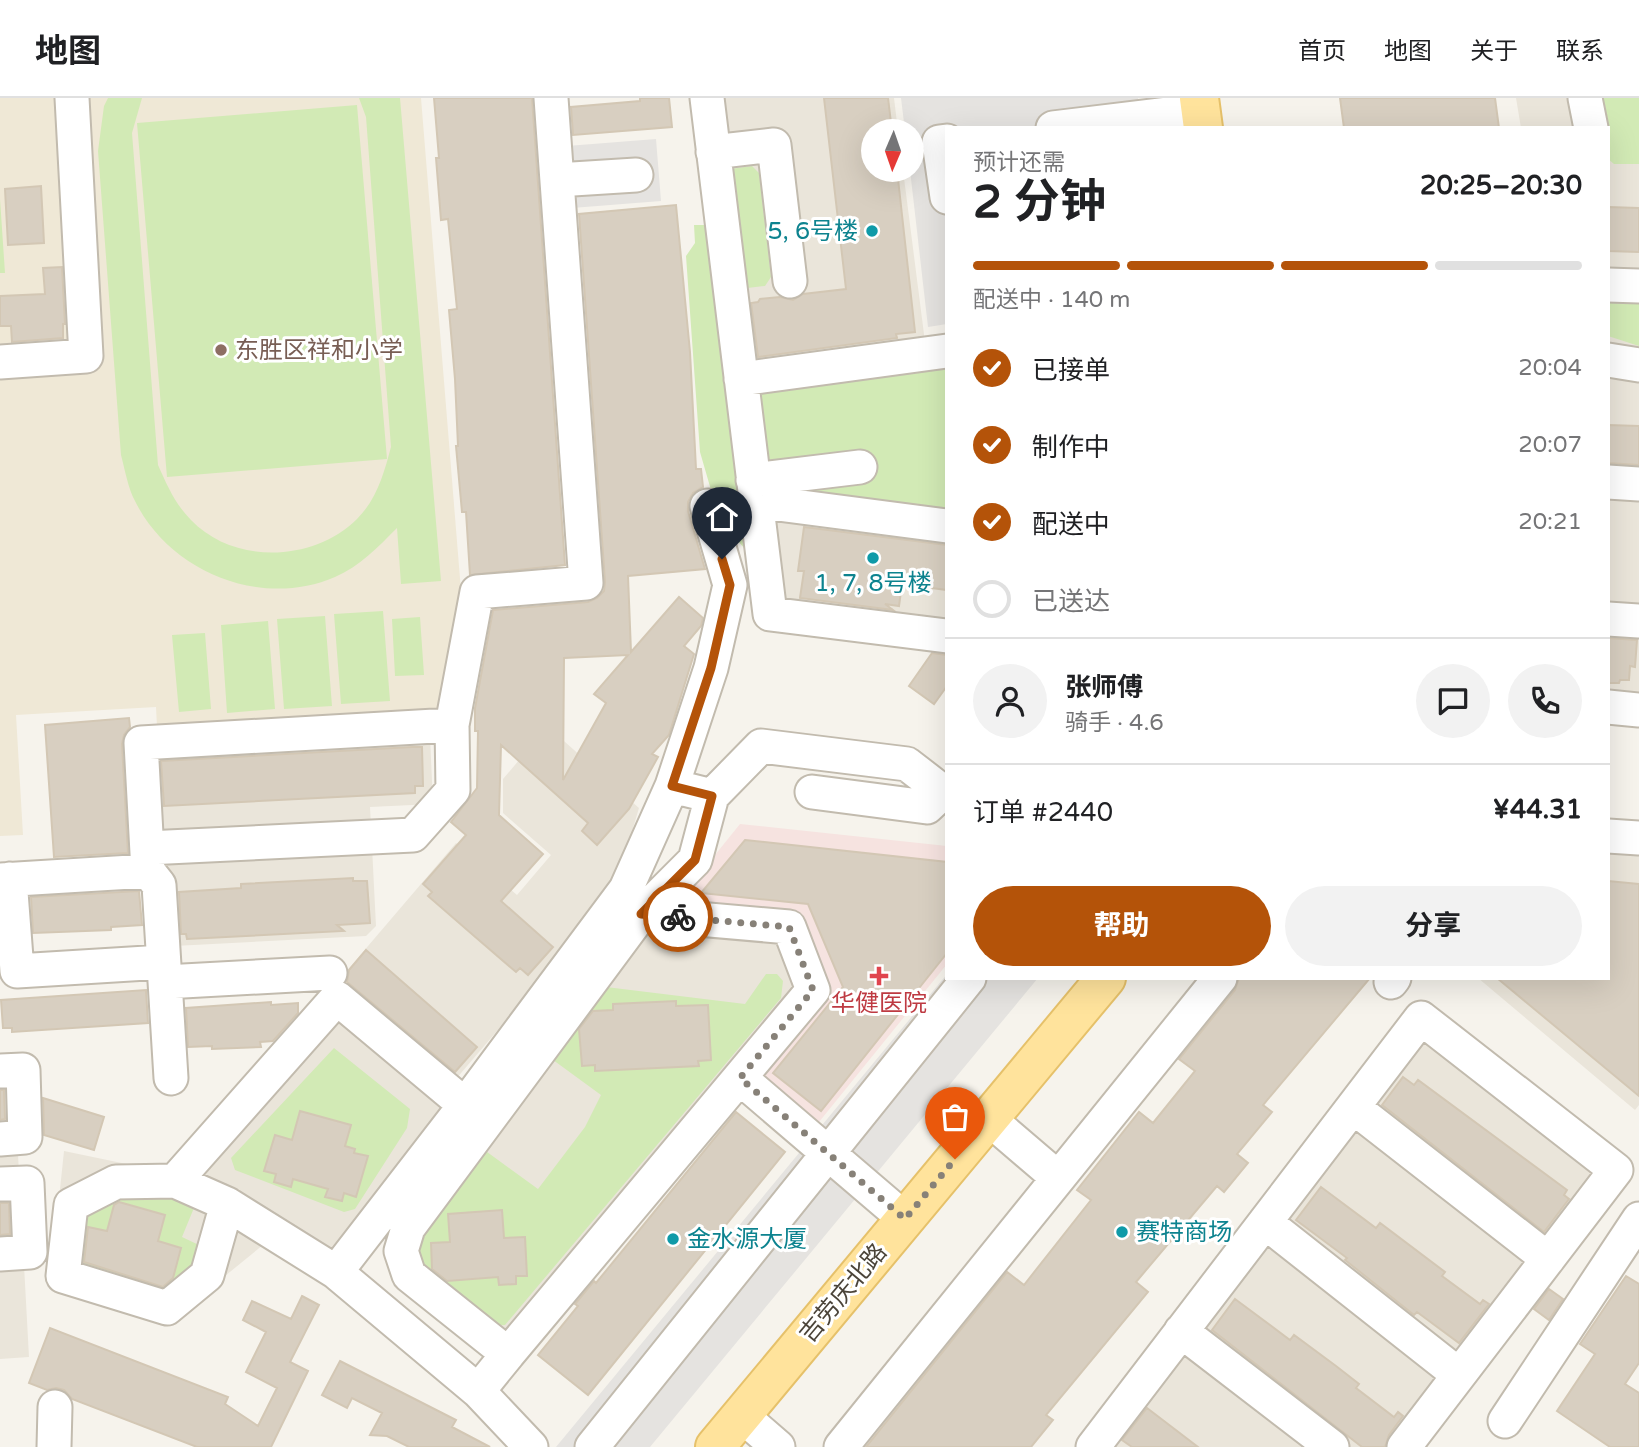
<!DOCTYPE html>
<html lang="zh">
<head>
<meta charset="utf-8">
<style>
	body { margin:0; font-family:"Varela Round","Noto Sans SC",sans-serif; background:#f2f2f2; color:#202124; height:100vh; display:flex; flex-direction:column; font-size:26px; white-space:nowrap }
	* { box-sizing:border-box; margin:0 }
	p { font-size:23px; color:#757577 }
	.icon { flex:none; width:38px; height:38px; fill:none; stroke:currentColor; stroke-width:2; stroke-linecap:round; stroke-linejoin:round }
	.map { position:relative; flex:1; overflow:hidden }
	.panel { position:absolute; left:945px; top:28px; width:665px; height:854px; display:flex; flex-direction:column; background:#fff; border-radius:0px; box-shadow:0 7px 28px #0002 }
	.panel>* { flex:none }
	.needle { width:46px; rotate:182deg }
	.buttons { position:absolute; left:861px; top:21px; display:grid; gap:14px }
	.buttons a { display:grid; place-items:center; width:63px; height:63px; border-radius:50%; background:#fff; box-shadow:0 7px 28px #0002; font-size:35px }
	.pin { position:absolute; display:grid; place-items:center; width:60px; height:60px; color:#fff; margin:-72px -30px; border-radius:50% 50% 50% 0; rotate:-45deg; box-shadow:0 0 7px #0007 }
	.pin .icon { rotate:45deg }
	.courier { position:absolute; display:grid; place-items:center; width:70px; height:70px; margin:-35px; border:5px solid #b45309; border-radius:50%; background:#fff; color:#222; box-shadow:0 2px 9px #0007 }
	.headline em { font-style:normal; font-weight:700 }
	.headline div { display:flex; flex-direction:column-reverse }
	.headline { display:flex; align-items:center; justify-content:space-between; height:119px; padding:0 28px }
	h1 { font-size:46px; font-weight:700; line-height:52px }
	.bar { display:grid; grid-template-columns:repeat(4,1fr); gap:10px 7px; align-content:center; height:84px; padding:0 28px }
	.bar i { height:9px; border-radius:5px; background:#e0e0e0 }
	.bar .active { background:#b45309 }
	.bar p { grid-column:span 4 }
	.line { display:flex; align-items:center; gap:18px; padding:0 28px; border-top:2px solid #e0e0e0 }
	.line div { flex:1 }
	.round { display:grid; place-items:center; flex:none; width:74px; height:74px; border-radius:37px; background:#f2f2f2 }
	ol { padding:0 28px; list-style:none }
	li { display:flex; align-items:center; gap:21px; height:77px }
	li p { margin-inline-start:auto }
	li .icon { padding:7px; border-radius:50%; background:#b45309; color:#fff; stroke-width:4 }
	li:last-child { color:#757577 }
	li i { width:38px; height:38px; border:4px solid #e0e0e0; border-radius:50% }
	.button { display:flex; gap:14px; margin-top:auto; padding:14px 28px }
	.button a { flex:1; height:80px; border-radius:42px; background:#b45309; color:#fff; font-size:28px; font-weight:700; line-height:80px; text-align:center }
	.button a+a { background:#f2f2f2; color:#202124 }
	header { display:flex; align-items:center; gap:42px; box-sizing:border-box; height:98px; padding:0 35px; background:#fff; border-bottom:2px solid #e0e0e0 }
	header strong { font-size:33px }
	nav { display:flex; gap:38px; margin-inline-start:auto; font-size:24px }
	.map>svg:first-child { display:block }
	.residential { fill:#eae5da }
	.education { fill:#efe8d6 }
	.medical { fill:#f6e3e0 }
	.green { fill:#d2eab5 }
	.parking { fill:#e5e3e0 }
	.building { fill:#d8cfc1; stroke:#d3c7b4; stroke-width:2; fill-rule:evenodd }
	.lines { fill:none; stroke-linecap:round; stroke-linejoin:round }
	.minor-casing { stroke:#c2bbae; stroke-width:37 }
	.major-casing { stroke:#e6c16a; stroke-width:42 }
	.minor { stroke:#fff; stroke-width:33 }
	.major { stroke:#ffe39c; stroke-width:38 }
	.done { stroke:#878178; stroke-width:7; stroke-dasharray:0 12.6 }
	.route { stroke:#b45309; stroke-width:9 }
	.culture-dot { fill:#0f9aa8; stroke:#fff; stroke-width:2.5 }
	.education-dot { fill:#8d6e63; stroke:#fff; stroke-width:2.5 }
	.health-dot { fill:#e0444e; stroke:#fff; stroke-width:2.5 }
	.labels { text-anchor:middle; stroke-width:6; stroke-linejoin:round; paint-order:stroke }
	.culture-label { font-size:24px; fill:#0d838f; stroke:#fff; text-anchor:start }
	.education-label { font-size:24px; fill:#785e54; stroke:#fff; text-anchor:start }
	.health-label { font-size:24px; fill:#be3a42; stroke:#fff }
	.street-label { font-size:24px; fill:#4b4439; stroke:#fff }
</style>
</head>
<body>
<header>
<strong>地图</strong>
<nav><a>首页</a><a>地图</a><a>关于</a><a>联系</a></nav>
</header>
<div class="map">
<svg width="1639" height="1349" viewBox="0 0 1639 1349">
	<rect width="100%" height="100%" fill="#f6f3ec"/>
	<path class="residential" d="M 713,0 L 894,0 L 898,33 L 873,33 L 873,72 L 903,72 L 925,244 L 947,242 L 947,531 L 774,510 Z
		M 1516,0 L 1639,0 L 1639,594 L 1608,591 L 1608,30 L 1521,30 Z
		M 543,634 L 555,635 L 639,710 L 613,797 L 450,988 L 333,889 L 456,745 L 517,797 L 551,757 L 503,715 L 503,681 Z
		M 430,638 L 433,706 L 370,709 L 376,828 L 366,838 L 155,849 L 144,653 Z
		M 1608,755 L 1639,756 L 1639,1007 L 1635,1012 L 1478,880 L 1608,880 Z
		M 638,829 L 777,842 L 796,894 L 500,1244 L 421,1180 L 413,1134 Z
		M 338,913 L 454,1010 L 334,1167 L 280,1133 L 170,1223 L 50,1187 L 64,1053 L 189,1079 Z
		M 1428,934 L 1611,1073 L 1400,1349 L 1110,1349 Z
		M 14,983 L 29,1259 L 0,1261 L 0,984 Z"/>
	<path class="education" d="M 0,0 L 421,0 L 462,505 L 436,613 L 157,629 L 156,609 L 16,617 L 23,737 L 0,738 Z"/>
	<path class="medical" d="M 740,726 L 947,748 L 947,866 L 819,1024 L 757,975 L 825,891 L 796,817 L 677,804 Z"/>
	<path class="green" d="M 108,0 L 142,0 L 132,35 L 158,367 C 167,387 175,406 191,422 C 234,467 314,464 357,421 C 377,401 384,375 391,349 L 366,19 L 359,0 L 400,0 L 441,483 L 401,486 L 397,430 C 378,449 360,468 335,479 C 261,511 170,474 135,403 C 128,390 125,372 121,357 L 98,53 L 104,8 Z
		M 1594,0 L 1639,0 L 1639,66 L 1614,66 L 1608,61 L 1608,30 L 1598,30 Z
		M 357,7 L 387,361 L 167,379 L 137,25 Z
		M 752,68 L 759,75 L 771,179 L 765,188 L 739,191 L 730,71 Z
		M 0,101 L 5,175 L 0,175 Z
		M 694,127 L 708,127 L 752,445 L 745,451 L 720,423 L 700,354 L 686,158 L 695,145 Z
		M 1639,196 L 1639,248 L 1608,238 L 1608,203 Z
		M 947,264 L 947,418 L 797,401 L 768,369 L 754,297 L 762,287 Z
		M 383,513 L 390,603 L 341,606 L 334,516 Z
		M 325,518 L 332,608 L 284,611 L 277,521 Z
		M 420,519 L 424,577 L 395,578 L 392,521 Z
		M 268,523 L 275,611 L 227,615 L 221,527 Z
		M 205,535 L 211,611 L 179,614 L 172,537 Z
		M 766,876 L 777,876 L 783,883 L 781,900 L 505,1227 L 486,1228 L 424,1179 L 416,1134 L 483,1051 L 538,1091 L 585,1029 L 601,997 L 549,959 L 606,889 L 745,906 Z
		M 334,950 L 410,1011 L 407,1030 L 355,1111 L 344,1114 L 235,1072 L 231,1060 Z
		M 161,1087 L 196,1105 L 182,1139 L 201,1148 L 183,1187 L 164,1198 L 69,1175 L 83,1115 L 110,1093 Z"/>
	<path class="parking" d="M 901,0 L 1138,0 L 1143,30 L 947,30 L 947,226 L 928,229 L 910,72 L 912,72 L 912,33 L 905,33 Z
		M 656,41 L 661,103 L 572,110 L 567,48 Z
		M 947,876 L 947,880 L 1038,880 L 650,1349 L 556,1349 Z"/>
	<path class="building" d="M 434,0 L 532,0 L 565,467 L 470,477 L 466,414 L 462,414 L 456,348 L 458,348 L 455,281 L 449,212 L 457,211 L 448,121 L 441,122 L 436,60 L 439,60 Z
		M 640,0 L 669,0 L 672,29 L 573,37 L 571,9 L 640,3 Z
		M 824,0 L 888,0 L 892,33 L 873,33 L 873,72 L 897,72 L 915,234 L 896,236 L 897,240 L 758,259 L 751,205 L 758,204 L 760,201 L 780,199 L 793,202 L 803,196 L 846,191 Z
		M 1340,0 L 1495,0 L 1499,30 L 1344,30 Z
		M 41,88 L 44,145 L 8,147 L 5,91 Z
		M 676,107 L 690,254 L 696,371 L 701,371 L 703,389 L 693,395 L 688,404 L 688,413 L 705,471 L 628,478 L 631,554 L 679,499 L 703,520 L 701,528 L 684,548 L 694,556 L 669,637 L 652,656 L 658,659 L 629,711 L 597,747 L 582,733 L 588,725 L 501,647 L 499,717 L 543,756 L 501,803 L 553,849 L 528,877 L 520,870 L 516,874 L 473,837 L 428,798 L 432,794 L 423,786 L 466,737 L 451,724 L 477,690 L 478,633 L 475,633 L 475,610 L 493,512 L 588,504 L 597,500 L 604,493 L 605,484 L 579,116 ZM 628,557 L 594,596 L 606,605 L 563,682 L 564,560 Z
		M 1608,109 L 1639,110 L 1639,154 L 1608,153 Z
		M 62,169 L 65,226 L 63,226 L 63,240 L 12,244 L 11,228 L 0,228 L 0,198 L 45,196 L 43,170 Z
		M 1608,327 L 1639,328 L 1639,367 L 1608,365 Z
		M 804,429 L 947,447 L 947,492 L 902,486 L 899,508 L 885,506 L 893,512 L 800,500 L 804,473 L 798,473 Z
		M 1608,540 L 1637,542 L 1635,569 L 1630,568 L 1629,582 L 1620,582 L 1619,585 L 1608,585 Z
		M 932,555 L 947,557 L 947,588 L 934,606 L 909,588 Z
		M 129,620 L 130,629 L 124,637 L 122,646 L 128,755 L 54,759 L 45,627 Z
		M 412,649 L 422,649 L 423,688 L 415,688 L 415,695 L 164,708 L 161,663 Z
		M 745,742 L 947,764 L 947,855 L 821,1013 L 773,975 L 843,889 L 808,806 L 701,795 Z
		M 353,780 L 353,783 L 367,783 L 370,825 L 337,827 L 344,833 L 187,841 L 186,836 L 181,836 L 179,794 L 241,790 L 241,786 Z
		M 1608,783 L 1639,786 L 1639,998 L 1497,880 L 1608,880 Z
		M 139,793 L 142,827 L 111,829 L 111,832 L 33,835 L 31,799 Z
		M 366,852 L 477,949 L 455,974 L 347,884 L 349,872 Z
		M 1239,880 L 1370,880 L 1263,1007 L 1272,1014 L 1237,1056 L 1248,1065 L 1224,1094 L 1217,1088 L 1136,1184 L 1148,1194 L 1046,1317 L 1053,1322 L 1031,1349 L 866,1349 L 1007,1174 L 1024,1187 L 1091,1102 L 1077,1092 L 1139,1014 L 1153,1025 L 1195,973 L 1179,961 L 1235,892 Z
		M 146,892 L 148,925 L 12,934 L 12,930 L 3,930 L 1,902 Z
		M 676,903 L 676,908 L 708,907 L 711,962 L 698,963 L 699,968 L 595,973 L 595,967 L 582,968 L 579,931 L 593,913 L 613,912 L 613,906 Z
		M 271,904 L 271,907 L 298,905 L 298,915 L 273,943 L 260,944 L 261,949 L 212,951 L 212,948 L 188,949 L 186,910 Z
		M 1403,979 L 1414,987 L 1418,982 L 1567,1092 L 1564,1097 L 1569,1101 L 1544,1134 L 1382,1007 Z
		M 0,992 L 4,992 L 5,1021 L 0,1022 Z
		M 43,1000 L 104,1019 L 94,1052 L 44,1037 Z
		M 300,1013 L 351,1027 L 345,1048 L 355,1051 L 354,1055 L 368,1058 L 356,1099 L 344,1095 L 342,1103 L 325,1099 L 328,1091 L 293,1081 L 291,1089 L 274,1084 L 276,1076 L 264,1073 L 275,1037 L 292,1042 Z
		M 736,1014 L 785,1054 L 588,1297 L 538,1257 L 578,1208 L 575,1206 L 594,1183 L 596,1185 Z
		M 1321,1089 L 1376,1130 L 1380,1125 L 1445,1174 L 1442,1178 L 1480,1206 L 1483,1202 L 1489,1206 L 1459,1245 L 1417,1214 L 1414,1217 L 1345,1162 L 1347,1160 L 1296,1122 Z
		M 119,1104 L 165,1117 L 158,1143 L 181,1150 L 173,1180 L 163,1189 L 84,1164 L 88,1129 L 107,1133 L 114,1107 Z
		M 0,1105 L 9,1105 L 10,1136 L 0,1137 Z
		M 502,1112 L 504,1140 L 525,1139 L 527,1178 L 516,1178 L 516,1186 L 499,1187 L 498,1179 L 447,1183 L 432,1171 L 431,1145 L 450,1144 L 448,1116 Z
		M 1626,1178 L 1639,1186 L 1639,1265 L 1625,1286 L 1639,1295 L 1639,1349 L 1610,1349 L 1557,1313 L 1595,1256 L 1580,1246 Z
		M 1549,1191 L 1563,1201 L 1549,1222 L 1534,1211 Z
		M 302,1198 L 319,1207 L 290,1264 L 308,1273 L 271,1349 L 197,1349 L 72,1301 L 64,1292 L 56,1290 L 47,1292 L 29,1285 L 50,1230 L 228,1299 L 225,1306 L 258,1328 L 277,1290 L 246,1274 L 266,1234 L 243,1222 L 252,1203 L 291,1221 Z
		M 1235,1201 L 1290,1242 L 1294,1237 L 1336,1268 L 1359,1286 L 1356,1290 L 1394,1319 L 1398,1314 L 1403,1318 L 1389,1337 L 1385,1349 L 1362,1349 L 1212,1232 Z
		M 340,1263 L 456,1322 L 452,1329 L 490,1349 L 409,1349 L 387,1338 L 370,1337 L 382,1315 L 352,1300 L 347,1310 L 322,1297 Z
		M 1147,1310 L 1198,1349 L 1132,1349 L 1122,1342 Z"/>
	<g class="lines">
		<g class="minor-casing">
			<path id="minor" d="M 707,0 L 770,516 L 947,538
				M 1585,0 L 1591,30
				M 1053,30 L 1201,12
				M 947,43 L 939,44 L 947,99
				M 713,54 L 774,47 L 790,183
				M 557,82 L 636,77
				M 1608,187 L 1639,188
				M 1608,262 L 1639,267
				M 0,264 L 86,258 L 72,0
				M 741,281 L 947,253
				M 753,382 L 860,369
				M 1608,384 L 1639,386
				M 755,403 L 947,428
				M 1608,521 L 1639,523
				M 1608,609 L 1639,612
				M 672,688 L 711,570 L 730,487 L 707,408
				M 812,694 L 927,709 L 943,694
				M 1608,738 L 1639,740
				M 147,750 L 413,737 L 453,692 L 452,627
				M 148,773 L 159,787 L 171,980
				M 10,781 L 17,873 L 163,864
				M 0,782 L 148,773 L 141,645 L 452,627 L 477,494 L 586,485 L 551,0
				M 165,884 L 330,875
				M 1391,884 L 1394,880
				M 0,973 L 23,972 L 25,1039 L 0,1041
				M 740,980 L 905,1121
				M 465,1007 L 626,791 L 672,688 L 712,698
				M 1353,1009 L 1548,1161
				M 989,1021 L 1058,1080
				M 175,1083 L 116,1084 L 71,1107 L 63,1178 L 167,1210 L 207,1177 L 227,1106 L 175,1083 L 337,900 L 465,1007 L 336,1174 L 478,1293
				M 0,1086 L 27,1085 L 30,1154 L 0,1156
				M 227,1106 L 336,1174
				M 1265,1124 L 1459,1277
				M 1181,1233 L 1332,1349
				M 508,1256 L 813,892 L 789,829 L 641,816
				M 741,1317 L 778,1349
				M 1505,1323 L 1639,1121
				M 54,1349 L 55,1309
				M 531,1349 L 478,1293 L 508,1256 L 409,1177 L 401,1153 L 408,1130 L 641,816 L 695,762 L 712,698 L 761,648 L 907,666 L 947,697
				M 592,1349 L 969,880
				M 841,1349 L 1220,880
				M 1093,1349 L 1421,920 L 1616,1072 L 1404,1349"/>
		</g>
		<g class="major-casing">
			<path id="major" d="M 1199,0 L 1203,30
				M 715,1349 L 1106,880"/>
		</g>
		<use href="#minor" class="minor"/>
		<use href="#major" class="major"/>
	</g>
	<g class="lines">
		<path class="done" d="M 678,819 L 789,829 L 813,892 L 740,980 L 905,1121 L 955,1061"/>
		<path class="route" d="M 678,819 L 641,816 L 695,762 L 712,698 L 672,688 L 711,570 L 730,487 L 722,461"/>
	</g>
	<g class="culture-dot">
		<circle cx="872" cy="133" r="7"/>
		<circle cx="873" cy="460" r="7"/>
		<circle cx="1122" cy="1134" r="7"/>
		<circle cx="673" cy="1141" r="7"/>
	</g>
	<circle class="education-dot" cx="221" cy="252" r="7"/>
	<path class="health-dot" d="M875.5 867.5h7v7h7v7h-7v7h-7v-7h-7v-7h7z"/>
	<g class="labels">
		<g class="culture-label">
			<text x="858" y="141" text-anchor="end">5, 6号楼</text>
			<text x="873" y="493" text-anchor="middle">1, 7, 8号楼</text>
			<text x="1136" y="1142">赛特商场</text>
			<text x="687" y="1149">金水源大厦</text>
		</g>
		<g class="education-label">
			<text x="235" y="260">东胜区祥和小学</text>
		</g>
		<g class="health-label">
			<text x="879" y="913">华健医院</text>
		</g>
		<g class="street-label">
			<text transform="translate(843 1195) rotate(-50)" y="8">吉劳庆北路</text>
		</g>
	</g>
</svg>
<div class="buttons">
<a><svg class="needle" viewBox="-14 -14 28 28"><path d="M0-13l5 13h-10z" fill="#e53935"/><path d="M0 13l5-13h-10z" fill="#757577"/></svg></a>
</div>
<div class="pin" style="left:955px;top:1061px;background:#ea580c"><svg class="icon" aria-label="bag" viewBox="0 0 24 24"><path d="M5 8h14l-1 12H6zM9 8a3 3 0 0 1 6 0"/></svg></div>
<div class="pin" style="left:722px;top:461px;background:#1f2937"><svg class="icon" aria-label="home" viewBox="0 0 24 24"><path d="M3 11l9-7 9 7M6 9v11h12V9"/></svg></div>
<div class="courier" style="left:678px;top:819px"><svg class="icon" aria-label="bike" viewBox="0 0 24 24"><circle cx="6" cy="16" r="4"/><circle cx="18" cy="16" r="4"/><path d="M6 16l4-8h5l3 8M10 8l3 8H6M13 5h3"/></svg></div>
<section class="panel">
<div class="headline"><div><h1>2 分钟</h1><p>预计还需</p></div><em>20:25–20:30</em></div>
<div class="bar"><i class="active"></i><i class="active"></i><i class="active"></i><i></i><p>配送中 · 140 m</p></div>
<ol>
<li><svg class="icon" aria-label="check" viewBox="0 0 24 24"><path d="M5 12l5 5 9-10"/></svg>已接单<p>20:04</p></li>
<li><svg class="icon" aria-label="check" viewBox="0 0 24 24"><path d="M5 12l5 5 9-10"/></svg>制作中<p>20:07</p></li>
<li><svg class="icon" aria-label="check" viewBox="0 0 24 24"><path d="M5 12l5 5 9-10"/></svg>配送中<p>20:21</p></li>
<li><i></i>已送达</li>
</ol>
<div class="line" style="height:126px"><a class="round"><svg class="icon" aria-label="person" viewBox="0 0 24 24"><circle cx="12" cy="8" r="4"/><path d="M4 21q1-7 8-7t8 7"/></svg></a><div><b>张师傅</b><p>骑手 · 4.6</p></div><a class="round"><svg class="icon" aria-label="chat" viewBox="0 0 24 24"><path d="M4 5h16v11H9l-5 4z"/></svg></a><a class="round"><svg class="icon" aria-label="phone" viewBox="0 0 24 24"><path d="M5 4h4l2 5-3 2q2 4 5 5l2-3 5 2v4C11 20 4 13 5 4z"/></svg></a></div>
<div class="line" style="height:91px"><div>订单 #2440</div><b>¥44.31</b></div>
<div class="button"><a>帮助</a><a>分享</a></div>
</section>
</div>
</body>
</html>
